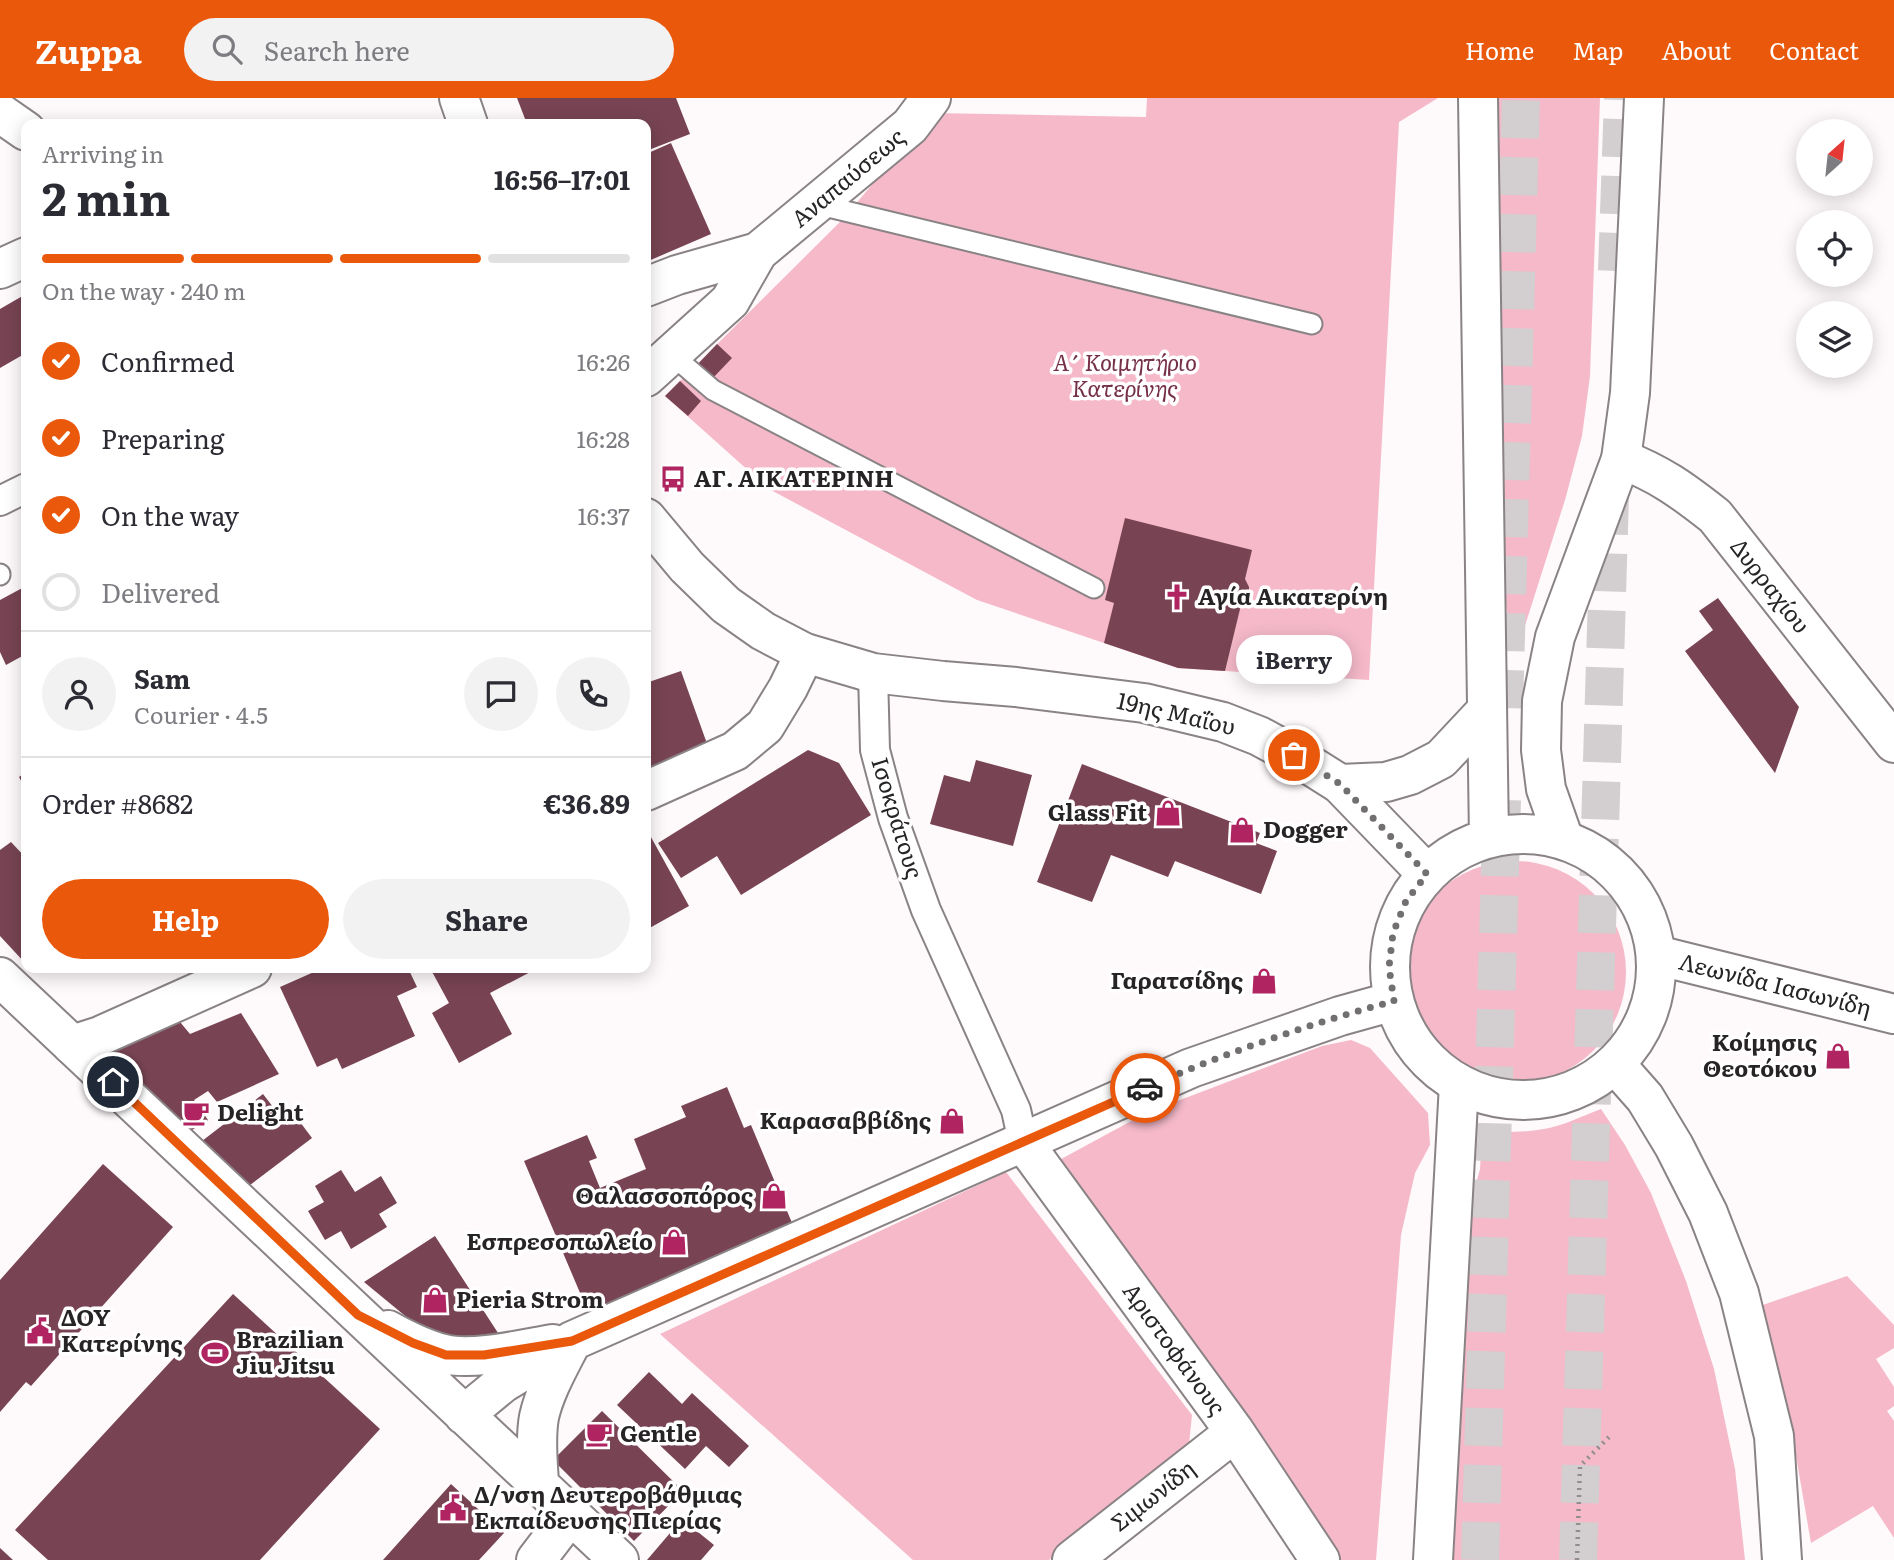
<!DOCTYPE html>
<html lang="en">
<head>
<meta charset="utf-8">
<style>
	body { margin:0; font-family:Literata,serif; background:#f2f2f3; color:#2b2b33; height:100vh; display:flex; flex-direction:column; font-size:26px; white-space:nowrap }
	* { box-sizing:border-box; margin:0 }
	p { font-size:23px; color:#7c7c81 }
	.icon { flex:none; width:38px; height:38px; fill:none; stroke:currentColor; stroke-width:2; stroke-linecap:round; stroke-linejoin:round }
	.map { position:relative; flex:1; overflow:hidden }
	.details { position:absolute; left:21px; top:21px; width:630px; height:854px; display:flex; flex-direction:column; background:#fff; border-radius:14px; box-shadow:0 4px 18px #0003 }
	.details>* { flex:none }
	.needle { width:46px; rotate:27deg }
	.controls { position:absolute; left:1796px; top:21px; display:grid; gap:14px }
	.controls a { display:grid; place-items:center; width:77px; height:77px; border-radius:50%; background:#fff; box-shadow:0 4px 18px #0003; font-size:35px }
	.pin { position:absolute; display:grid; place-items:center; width:60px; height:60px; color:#fff; margin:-30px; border:4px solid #fff; border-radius:50%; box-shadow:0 2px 7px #0007 }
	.courier { position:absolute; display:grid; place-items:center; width:70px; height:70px; margin:-35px; border:5px solid #ea580c; border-radius:50%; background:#fff; color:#222; box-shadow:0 2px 9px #0007 }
	.bubble { position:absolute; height:49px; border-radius:24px; background:#fff; box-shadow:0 4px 18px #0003; font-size:23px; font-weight:700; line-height:49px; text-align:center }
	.head em { font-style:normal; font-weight:700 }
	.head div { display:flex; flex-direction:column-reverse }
	.head { display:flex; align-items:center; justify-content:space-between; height:119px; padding:0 21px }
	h1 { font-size:46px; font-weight:700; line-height:52px }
	.bar { display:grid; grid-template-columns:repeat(4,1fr); gap:10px 7px; align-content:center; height:84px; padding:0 21px }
	.bar i { height:9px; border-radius:5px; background:#e1e1e2 }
	.bar .current { background:#ea580c }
	.bar p { grid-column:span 4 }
	.line { display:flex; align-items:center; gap:18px; padding:0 21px; border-top:2px solid #e1e1e2 }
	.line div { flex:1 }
	.round { display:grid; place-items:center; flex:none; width:74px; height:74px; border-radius:37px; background:#f2f2f3 }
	ol { padding:0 21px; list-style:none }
	li { display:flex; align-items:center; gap:21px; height:77px }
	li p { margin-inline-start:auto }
	li .icon { padding:7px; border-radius:50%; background:#ea580c; color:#fff; stroke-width:4 }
	li:last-child { color:#7c7c81 }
	li i { width:38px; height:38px; border:4px solid #e1e1e2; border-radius:50% }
	.action { display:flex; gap:14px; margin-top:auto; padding:14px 21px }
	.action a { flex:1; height:80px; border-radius:42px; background:#ea580c; color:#fff; font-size:28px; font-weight:700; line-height:80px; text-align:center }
	.action a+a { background:#f2f2f3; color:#2b2b33 }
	header { display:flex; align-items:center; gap:42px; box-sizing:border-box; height:98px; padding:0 35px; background:#ea580c; color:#fff }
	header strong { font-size:33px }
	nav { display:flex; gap:38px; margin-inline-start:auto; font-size:24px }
	.search { width:490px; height:63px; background:#f2f2f3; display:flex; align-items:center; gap:18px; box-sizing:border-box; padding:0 24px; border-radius:38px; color:#7c7c81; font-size:26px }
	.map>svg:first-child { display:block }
	.green { fill:#f5b9ca }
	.building { fill:#784454 }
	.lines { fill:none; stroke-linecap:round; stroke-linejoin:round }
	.motorway-tunnel { stroke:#d3cecf; stroke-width:38; stroke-dasharray:38 19; stroke-linecap:butt }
	.service-casing { stroke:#8a8385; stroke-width:23 }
	.pedestrian-casing { stroke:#8a8385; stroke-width:32 }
	.minor-casing { stroke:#8a8385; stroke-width:42 }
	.tertiary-casing { stroke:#8a8385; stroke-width:42 }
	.secondary-casing { stroke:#8a8385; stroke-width:42 }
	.primary-casing { stroke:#8a8385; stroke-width:42 }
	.path { stroke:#918d8e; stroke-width:4.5; stroke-dasharray:2 5; stroke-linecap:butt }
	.service { stroke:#fff; stroke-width:19 }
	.pedestrian { stroke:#fff; stroke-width:28 }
	.minor { stroke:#fff; stroke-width:38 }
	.tertiary { stroke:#fff; stroke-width:38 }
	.secondary { stroke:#fff; stroke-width:38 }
	.primary { stroke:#fff; stroke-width:38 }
	.done { stroke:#726f70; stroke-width:7; stroke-dasharray:0 12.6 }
	.route { stroke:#ea580c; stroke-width:9 }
	.labels { text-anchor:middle; stroke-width:7; stroke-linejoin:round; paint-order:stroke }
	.street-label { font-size:23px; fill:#272425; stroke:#fff }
	.park-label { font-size:23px; font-style:italic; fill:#762f48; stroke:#fff }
	.poi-label { font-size:23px; font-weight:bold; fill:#272425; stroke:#fff; text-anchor:start }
</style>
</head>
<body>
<header>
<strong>Zuppa</strong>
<div class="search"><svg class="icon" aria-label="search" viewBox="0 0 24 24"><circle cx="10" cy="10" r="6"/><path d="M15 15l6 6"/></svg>Search here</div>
<nav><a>Home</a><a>Map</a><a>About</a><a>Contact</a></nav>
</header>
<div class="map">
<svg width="1894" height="1462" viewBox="0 0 1894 1462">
	<rect width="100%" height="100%" fill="#fef9fa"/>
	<path class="green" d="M 1147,0 L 1438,0 L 1399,24 L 1369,582 L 1178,570 L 977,502 L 769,391 L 665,298 L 844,120 L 932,15 L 1146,19 Z
		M 1494,0 L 1600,0 L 1590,278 L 1582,338 L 1565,402 L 1522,537 L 1514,540 L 1509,533 L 1494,396 Z
		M1404 874a111 111 0 1 1 222 0a111 111 0 1 1-222 0Z
		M 1351,942 L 1370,950 L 1428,1015 L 1430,1047 L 1415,1075 L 1401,1137 L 1376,1462 L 1335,1462 L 1052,1066 L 1146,1015 L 1322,948 Z
		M 1601,1011 L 1625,1047 L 1651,1095 L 1686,1183 L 1714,1271 L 1735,1371 L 1745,1462 L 1444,1462 L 1463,1134 L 1480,1071 L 1482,1036 C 1502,1033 1524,1035 1544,1031 C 1563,1028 1582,1018 1601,1011 Z
		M 1006,1074 L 1192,1317 L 1188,1355 L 1049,1462 L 913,1462 L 660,1236 Z
		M 1847,1178 L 1894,1227 L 1894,1250 L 1876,1261 L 1894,1289 L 1894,1308 L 1887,1313 L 1894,1323 L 1894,1440 L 1873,1408 L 1811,1445 L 1792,1335 L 1760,1208 Z"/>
	<path class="building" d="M 517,0 L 676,0 L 690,36 L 646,53 L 646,26 L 527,26 Z
		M 671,45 L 711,136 L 646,164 L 646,56 Z
		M 26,196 L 26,255 L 0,270 L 0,211 Z
		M 717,246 L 732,260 L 712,281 L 696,268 Z
		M 680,283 L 701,303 L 688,318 L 665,298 Z
		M 1125,420 L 1252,452 L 1245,481 L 1249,489 L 1249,496 L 1241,507 L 1225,573 L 1178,570 L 1104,545 L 1114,505 L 1105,502 Z
		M 26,488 L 26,556 L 6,567 L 0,554 L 0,502 Z
		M 1718,500 L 1799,609 L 1775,675 L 1685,553 L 1713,532 L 1699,513 Z
		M 681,573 L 710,654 L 646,677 L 646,585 Z
		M 808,652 L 839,665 L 871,717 L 741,797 L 717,758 L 681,780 L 658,745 Z
		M 976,662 L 1032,677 L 1013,748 L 930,726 L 944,677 L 970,684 Z
		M 1082,666 L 1260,735 L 1256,745 L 1277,753 L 1261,796 L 1175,763 L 1168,779 L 1111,757 L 1092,804 L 1037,784 Z
		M 26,674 L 26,692 L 19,679 Z
		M 646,730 L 689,808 L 646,832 Z
		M 11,744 L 26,760 L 26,866 L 0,838 L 0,752 Z
		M 323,870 L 408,870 L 417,889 L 397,898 L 415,938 L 342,971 L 337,960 L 317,969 L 280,889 Z
		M 430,870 L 538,870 L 490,895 L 512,936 L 459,965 L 432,915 L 449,905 Z
		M 241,915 L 279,976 L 217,1004 L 208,993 L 194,1002 L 208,1022 L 181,1039 L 102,957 L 180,924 L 190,936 Z
		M 727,989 L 744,1030 L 751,1027 L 795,1132 L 589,1216 L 524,1063 L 587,1037 L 597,1060 L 589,1063 L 600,1090 L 646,1071 L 634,1041 L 686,1019 L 681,1008 Z
		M 263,996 L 287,1027 L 297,1020 L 312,1040 L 241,1094 L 202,1043 Z
		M 103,1066 L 173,1129 L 31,1288 L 26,1284 L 0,1314 L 0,1182 Z
		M 341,1072 L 355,1094 L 381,1078 L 397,1105 L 379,1116 L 387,1129 L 351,1151 L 341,1133 L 325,1142 L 308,1113 L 324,1104 L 315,1088 Z
		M 435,1138 L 500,1238 L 438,1245 L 364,1184 Z
		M 233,1196 L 380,1331 L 260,1462 L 48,1462 L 15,1432 Z
		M 649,1274 L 682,1306 L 692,1295 L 749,1348 L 729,1369 L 706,1348 L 685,1371 L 617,1307 Z
		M 602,1313 L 683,1393 L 634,1443 L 553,1362 Z
		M 451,1386 L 504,1435 L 479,1462 L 383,1462 Z
		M 682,1421 L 714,1447 L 701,1462 L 647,1462 Z
		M 0,1450 L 13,1462 L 0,1462 Z"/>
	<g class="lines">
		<path class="motorway-tunnel" d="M 1617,173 L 1623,0
			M 1504,610 L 1521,0
			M 1480,1462 L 1502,702
			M 1578,1462 L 1610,397"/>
		<g class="service-casing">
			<path id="service" d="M 816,106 L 1312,226
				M 671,256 L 713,292 L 1094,490
				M 0,476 L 0,477"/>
		</g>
		<g class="pedestrian-casing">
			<path id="pedestrian" d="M 0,403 L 26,390
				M 873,575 L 875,652 L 893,720 L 926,812 L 1016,1012 L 1023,1044"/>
		</g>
		<g class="minor-casing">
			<path id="minor" d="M 0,171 L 26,159
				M 646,189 L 677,177 L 758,154
				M 646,279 L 730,203 L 758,154 L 910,28 L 931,0
				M 646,693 L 735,653 L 765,628 L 788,590 L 805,555
				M 72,947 L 100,938 L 252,870
				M 1023,1044 L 1235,1334 L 1320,1462
				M 536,1462 L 571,1416
				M 1072,1462 L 1235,1334"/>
		</g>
		<g class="tertiary-casing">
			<path id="tertiary" d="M 459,0 L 468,26
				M 0,15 L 26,33
				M 1621,361 C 1660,376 1682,392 1715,418 L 1894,645
				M 646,420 L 687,469 L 726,507 L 763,533 L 805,555 L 873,575 L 943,583 L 1016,589 L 1144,605 L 1223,624 L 1259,638 L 1294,657 L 1340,686 L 1427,776"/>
		</g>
		<g class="secondary-casing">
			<path id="secondary" d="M 1656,857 L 1894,916
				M 0,879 L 619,1462
				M 1615,966 L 1645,1000 L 1674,1048 L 1708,1115 L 1739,1195 L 1774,1338 L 1782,1462
				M 388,1232 C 406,1242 424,1251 444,1256 C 473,1263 523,1251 553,1246
				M 464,1317 L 503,1285 L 572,1243 L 1191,970 L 1340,918 L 1394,903
				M 539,1386 C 538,1364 535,1341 539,1319 C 545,1292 560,1267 572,1243
				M 1433,1462 L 1459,986"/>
		</g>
		<g class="primary-casing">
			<path id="primary" d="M 1478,0 L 1489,740
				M 1340,686 L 1386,684 L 1410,677 L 1441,661 L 1486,613
				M1390 869a133 133 0 1 1 266 0a133 133 0 1 1-266 0Z
				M 1564,742 L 1546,691 L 1541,652 L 1542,603 L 1555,539 L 1621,361 L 1630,295 L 1644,0"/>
		</g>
		<path class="path" d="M 1577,1462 L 1580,1368 L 1609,1339"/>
		<use href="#service" class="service"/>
		<use href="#pedestrian" class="pedestrian"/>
		<use href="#minor" class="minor"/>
		<use href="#tertiary" class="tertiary"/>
		<use href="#secondary" class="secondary"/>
		<use href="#primary" class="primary"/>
	</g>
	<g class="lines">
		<path class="done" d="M 1145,990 C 1225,955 1309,926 1394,903 L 1389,869 L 1393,835 L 1406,803 L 1427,776 L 1340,686 L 1294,657"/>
		<path class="route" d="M 113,984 L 358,1217 L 413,1245 L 446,1257 L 484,1257 L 572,1243 L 1145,990"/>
	</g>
	<defs>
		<g id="bus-bare" transform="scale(2.1)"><path d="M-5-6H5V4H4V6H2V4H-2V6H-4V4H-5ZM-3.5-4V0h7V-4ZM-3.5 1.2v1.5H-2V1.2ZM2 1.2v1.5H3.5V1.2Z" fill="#b02461" stroke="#fff" stroke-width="2.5" paint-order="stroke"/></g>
		<g id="church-bare" transform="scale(2.1)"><path d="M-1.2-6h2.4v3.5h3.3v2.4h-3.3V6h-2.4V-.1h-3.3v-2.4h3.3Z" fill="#b02461" stroke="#fff" stroke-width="2.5" paint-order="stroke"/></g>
		<g id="shop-bare" transform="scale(2.1)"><path d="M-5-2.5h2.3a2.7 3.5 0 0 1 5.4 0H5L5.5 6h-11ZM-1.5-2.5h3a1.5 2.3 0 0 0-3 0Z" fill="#b02461" stroke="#fff" stroke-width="2.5" paint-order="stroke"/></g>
		<g id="cafe-bare" transform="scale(2.1)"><path d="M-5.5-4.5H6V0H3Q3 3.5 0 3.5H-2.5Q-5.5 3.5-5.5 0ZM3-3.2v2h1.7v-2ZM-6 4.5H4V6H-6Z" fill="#b02461" stroke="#fff" stroke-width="2.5" paint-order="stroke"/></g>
		<g id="civic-bare" transform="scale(2.1)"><path d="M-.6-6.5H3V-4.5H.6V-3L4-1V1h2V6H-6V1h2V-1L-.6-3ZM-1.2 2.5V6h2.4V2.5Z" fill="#b02461" stroke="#fff" stroke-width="2.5" paint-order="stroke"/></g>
		<g id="stadium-bare" transform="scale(2.1)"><path d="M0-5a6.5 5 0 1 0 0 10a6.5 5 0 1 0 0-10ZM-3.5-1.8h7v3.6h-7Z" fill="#b02461" stroke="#fff" stroke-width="2.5" paint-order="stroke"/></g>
	</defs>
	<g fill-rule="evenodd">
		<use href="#bus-bare" x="673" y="381"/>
		<use href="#church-bare" x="1177" y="499"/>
		<use href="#shop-bare" x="1168" y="715"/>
		<use href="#shop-bare" x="1242" y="732"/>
		<use href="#shop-bare" x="1264" y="883"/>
		<use href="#shop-bare" x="1838" y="958"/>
		<use href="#cafe-bare" x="196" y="1015"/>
		<use href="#shop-bare" x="952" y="1023"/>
		<use href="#shop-bare" x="774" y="1098"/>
		<use href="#shop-bare" x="674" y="1144"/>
		<use href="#shop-bare" x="435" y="1202"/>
		<use href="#civic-bare" x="40" y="1233"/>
		<use href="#stadium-bare" x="215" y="1255"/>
		<use href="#cafe-bare" x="599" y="1336"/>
		<use href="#civic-bare" x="453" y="1410"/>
	</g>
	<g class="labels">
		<g class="street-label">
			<text transform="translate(848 80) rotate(-40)" y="8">Αναπαύσεως</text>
			<text transform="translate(1770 488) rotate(52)" y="8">Δυρραχίου</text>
			<text transform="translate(1176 616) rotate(13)" y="8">19ης Μαΐου</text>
			<text transform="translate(897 720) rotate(73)" y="8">Ισοκράτους</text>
			<text transform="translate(1775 887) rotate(14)" y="8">Λεωνίδα Ιασωνίδη</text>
			<text transform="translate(1174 1251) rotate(54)" y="8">Αριστοφάνους</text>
			<text transform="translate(1153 1398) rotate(-38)" y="8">Σιμωνίδη</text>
		</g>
		<g class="park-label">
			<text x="1125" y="273">Α΄ Κοιμητήριο<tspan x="1125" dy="26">Κατερίνης</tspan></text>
		</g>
		<g class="poi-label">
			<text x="694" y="389">ΑΓ. ΑΙΚΑΤΕΡΙΝΗ</text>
			<text x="1198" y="507">Αγία Αικατερίνη</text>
			<text x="1147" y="723" text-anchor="end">Glass Fit</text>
			<text x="1263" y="740">Dogger</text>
			<text x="1243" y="891" text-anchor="end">Γαρατσίδης</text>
			<text x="1817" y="953" text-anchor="end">Κοίμησις<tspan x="1817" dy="26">Θεοτόκου</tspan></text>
			<text x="217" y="1023">Delight</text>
			<text x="931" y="1031" text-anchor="end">Καρασαββίδης</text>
			<text x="753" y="1106" text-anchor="end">Θαλασσοπόρος</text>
			<text x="653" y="1152" text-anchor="end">Εσπρεσοπωλείο</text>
			<text x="456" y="1210">Pieria Strom</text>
			<text x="61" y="1228">ΔΟΥ<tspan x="61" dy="26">Κατερίνης</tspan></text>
			<text x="236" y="1250">Brazilian<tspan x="236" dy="26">Jiu Jitsu</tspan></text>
			<text x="620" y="1344">Gentle</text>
			<text x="474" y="1405">Δ/νση Δευτεροβάθμιας<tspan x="474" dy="26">Εκπαίδευσης Πιερίας</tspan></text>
		</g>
	</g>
</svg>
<div class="controls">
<a><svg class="needle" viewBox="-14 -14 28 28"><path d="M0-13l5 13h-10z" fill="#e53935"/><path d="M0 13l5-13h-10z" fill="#7c7c81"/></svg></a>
<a><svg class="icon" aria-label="locate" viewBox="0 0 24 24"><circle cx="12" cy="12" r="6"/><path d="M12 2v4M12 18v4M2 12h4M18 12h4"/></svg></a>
<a><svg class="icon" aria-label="layers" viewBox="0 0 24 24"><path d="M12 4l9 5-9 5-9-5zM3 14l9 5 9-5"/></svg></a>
</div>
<div class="pin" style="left:1294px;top:657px;background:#ea580c"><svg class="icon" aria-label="bag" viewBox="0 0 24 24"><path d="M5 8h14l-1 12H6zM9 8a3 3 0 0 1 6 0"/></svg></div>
<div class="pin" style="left:113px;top:984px;background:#1f2937"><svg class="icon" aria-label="home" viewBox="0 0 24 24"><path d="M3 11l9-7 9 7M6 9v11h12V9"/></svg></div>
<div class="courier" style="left:1145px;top:990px"><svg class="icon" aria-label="car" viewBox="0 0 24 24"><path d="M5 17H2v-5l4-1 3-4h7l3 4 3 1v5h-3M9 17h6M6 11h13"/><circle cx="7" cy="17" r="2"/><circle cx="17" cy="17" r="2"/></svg></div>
<div class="bubble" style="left:1236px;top:537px;width:116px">iBerry</div>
<section class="details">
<div class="head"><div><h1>2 min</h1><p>Arriving in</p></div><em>16:56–17:01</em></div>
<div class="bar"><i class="current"></i><i class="current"></i><i class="current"></i><i></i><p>On the way · 240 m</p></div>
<ol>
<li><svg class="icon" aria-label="check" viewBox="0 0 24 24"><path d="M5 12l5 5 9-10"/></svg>Confirmed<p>16:26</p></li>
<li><svg class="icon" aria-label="check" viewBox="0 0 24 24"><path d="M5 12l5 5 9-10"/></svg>Preparing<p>16:28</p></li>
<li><svg class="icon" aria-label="check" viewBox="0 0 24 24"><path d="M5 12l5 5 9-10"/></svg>On the way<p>16:37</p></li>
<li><i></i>Delivered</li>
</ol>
<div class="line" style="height:126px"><a class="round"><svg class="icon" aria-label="person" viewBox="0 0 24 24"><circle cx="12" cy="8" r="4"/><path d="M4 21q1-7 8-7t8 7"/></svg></a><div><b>Sam</b><p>Courier · 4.5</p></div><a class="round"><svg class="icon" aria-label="chat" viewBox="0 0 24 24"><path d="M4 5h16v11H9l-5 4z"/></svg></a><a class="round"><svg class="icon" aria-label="phone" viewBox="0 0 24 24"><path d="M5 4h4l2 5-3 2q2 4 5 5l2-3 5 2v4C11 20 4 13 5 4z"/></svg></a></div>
<div class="line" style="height:91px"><div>Order #8682</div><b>€36.89</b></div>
<div class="action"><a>Help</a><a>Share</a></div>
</section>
</div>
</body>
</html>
